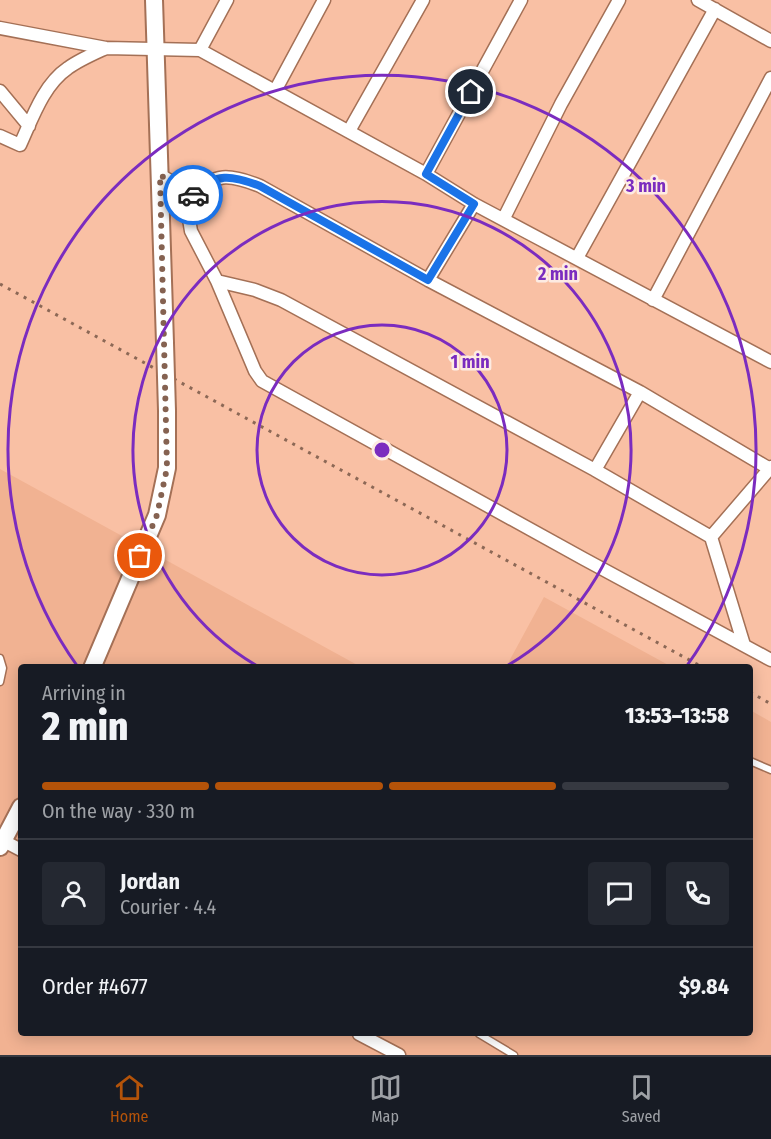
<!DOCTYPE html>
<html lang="en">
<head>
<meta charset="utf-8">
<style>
	body { margin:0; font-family:"Fira Sans Condensed",sans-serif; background:#242831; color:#f1f3f6; height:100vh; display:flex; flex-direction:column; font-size:22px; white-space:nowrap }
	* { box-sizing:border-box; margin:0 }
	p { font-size:20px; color:#9ea1a6 }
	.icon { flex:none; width:33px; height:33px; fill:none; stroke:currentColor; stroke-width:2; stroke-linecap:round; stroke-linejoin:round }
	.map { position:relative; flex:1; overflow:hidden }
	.side { position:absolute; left:18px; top:664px; width:735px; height:372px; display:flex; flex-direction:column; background:#171b24; border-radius:6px; box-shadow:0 3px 15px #0003 }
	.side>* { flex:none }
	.pin { position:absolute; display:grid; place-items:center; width:51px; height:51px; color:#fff; margin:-26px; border:3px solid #fff; border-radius:50%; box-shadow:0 2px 6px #0007 }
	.courier { position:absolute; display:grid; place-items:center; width:60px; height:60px; margin:-30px; border:4px solid #1a73e8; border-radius:50%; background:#fff; color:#222; box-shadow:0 2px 8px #0007 }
	.summary em { font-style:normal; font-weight:800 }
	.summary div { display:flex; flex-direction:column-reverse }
	.summary { display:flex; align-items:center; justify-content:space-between; height:102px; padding:0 24px }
	h1 { font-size:39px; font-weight:800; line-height:45px }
	.bar { display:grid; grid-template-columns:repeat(4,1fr); gap:9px 6px; align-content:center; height:72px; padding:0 24px }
	.bar i { height:8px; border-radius:4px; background:#363941 }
	.bar .on { background:#b45309 }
	.bar p { grid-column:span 4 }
	.line { display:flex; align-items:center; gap:15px; padding:0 24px; border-top:2px solid #363941 }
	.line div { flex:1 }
	.round { display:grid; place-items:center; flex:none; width:63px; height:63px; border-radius:6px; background:#242831 }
	.menu { display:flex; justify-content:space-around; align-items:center; height:84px; border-top:2px solid #363941; background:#171b24; font-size:16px; color:#9ea1a6 }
	.menu a { display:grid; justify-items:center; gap:3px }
	.menu .on { color:#b45309 }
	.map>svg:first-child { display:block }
	.built { fill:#f1b292 }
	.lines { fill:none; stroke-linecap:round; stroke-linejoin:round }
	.lane-casing { stroke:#a47056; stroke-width:9 }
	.street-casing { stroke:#a47056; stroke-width:15 }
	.secondary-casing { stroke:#a47056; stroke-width:20 }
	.lane { stroke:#fff; stroke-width:6 }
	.street { stroke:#fff; stroke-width:12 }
	.secondary { stroke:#fff; stroke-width:16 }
	.rail { stroke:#8c6856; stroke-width:3; stroke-dasharray:3 6; stroke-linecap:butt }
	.secondary-bridge-casing { stroke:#a47056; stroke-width:20; stroke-linecap:butt }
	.secondary-bridge { stroke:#fff; stroke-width:16 }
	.done { stroke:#856251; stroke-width:6; stroke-dasharray:0 10.8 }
	.route { stroke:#1a73e8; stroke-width:8 }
	.ring { fill:none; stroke:#7b2cbf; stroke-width:3 }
	.centre { fill:#7b2cbf; stroke:#fdebe2; stroke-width:3 }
	.ring-label { font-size:18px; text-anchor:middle; font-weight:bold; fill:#7b2cbf; stroke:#fdebe2; stroke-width:5; stroke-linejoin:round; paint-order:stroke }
</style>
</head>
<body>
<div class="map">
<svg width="771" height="1055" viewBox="0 0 771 1055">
	<rect width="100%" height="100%" fill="#f9c0a4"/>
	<path class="built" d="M 0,469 L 361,667 L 21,668 L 21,1034 L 750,1034 L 750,710 L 771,722 L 771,1055 L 0,1055 Z
		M 544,597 L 672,667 L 506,667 Z"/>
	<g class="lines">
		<g class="lane-casing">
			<path id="lane" d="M 0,658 L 3,668 L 0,682
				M 750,761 L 771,770
				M 479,1034 L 514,1055"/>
		</g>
		<g class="street-casing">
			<path id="street" d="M 698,0 L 771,41
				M 0,28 L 106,48 L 200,50 L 426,174 L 474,204 L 771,362
				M 200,50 L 227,0
				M 0,91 L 29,126
				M 275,91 L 324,0
				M 349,131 L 423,0
				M 0,136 L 20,145 C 32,119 43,85 68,68 C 79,60 93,54 106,48
				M 426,174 L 521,0
				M 160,175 L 177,185 L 191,196 L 189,219 L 191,231 L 217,281 L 255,371 L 262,381 L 584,559 L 771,660
				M 191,196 C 214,172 230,174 260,186 L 428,280 L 640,392 L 770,469
				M 504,218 L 561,104 L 619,0
				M 577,258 L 715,9
				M 428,280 L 474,204
				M 217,281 L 255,290 L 281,300 L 595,470 L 711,537
				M 653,300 L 771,78
				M 595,470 L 640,392
				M 744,645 L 711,537 L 771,467
				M 0,839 L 21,850
				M 359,1034 L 399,1055"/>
		</g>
		<g class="secondary-casing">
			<path id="secondary" d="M 154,0 L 165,343
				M 92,668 L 157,515 L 167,468 L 167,411
				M 0,847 L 21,807"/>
		</g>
		<use href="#lane" class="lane"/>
		<use href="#street" class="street"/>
		<use href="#secondary" class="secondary"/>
		<path class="rail" d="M 0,284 L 704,668
			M 750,692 L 771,704"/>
		<g class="secondary-bridge-casing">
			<path id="secondary-bridge" d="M 165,343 L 167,411"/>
		</g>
		<use href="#secondary-bridge" class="secondary-bridge"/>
	</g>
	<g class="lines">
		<path class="done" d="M 140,556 L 157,515 L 167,468 L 160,175 L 177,185 L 191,196 L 193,195"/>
		<path class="route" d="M 193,195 C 215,172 232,175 260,186 L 428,280 L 474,204 L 426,174 L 471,92"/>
	</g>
	<g class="ring">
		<circle cx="382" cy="450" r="125"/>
		<path d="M259 667A249 249 0 1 1 505 667"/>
		<path d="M78 667A374 374 0 1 1 686 667"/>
	</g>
	<circle cx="382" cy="450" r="9" class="centre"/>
	<g class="ring-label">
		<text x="646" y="192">3 min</text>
		<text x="558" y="280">2 min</text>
		<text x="470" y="368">1 min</text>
	</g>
</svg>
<div class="pin" style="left:140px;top:556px;background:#ea580c"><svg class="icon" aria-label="bag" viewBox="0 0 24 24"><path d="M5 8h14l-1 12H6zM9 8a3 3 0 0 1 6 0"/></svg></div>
<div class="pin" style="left:471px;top:92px;background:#1f2937"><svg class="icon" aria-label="home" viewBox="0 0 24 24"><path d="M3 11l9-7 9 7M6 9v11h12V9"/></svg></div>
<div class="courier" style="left:193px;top:195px"><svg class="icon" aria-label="car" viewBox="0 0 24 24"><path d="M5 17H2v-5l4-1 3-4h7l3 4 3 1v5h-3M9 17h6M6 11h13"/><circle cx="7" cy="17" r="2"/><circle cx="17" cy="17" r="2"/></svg></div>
<section class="side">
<div class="summary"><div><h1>2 min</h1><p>Arriving in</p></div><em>13:53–13:58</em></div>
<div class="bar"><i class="on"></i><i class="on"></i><i class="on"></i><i></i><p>On the way · 330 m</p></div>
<div class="line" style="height:108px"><a class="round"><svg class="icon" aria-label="person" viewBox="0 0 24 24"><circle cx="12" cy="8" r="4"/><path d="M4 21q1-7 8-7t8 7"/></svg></a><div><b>Jordan</b><p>Courier · 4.4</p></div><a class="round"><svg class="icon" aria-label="chat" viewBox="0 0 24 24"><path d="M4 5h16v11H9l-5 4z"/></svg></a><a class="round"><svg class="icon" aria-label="phone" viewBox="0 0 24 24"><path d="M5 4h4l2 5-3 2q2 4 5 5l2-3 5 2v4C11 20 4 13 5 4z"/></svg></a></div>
<div class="line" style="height:78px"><div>Order #4677</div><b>$9.84</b></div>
</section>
</div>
<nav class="menu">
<a class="on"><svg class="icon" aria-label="home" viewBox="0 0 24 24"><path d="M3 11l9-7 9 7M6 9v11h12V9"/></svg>Home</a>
<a><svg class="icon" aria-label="map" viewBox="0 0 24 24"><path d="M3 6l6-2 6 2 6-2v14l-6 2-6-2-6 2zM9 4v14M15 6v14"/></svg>Map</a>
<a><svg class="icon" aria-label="saved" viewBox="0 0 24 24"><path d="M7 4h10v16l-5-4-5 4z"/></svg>Saved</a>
</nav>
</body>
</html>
